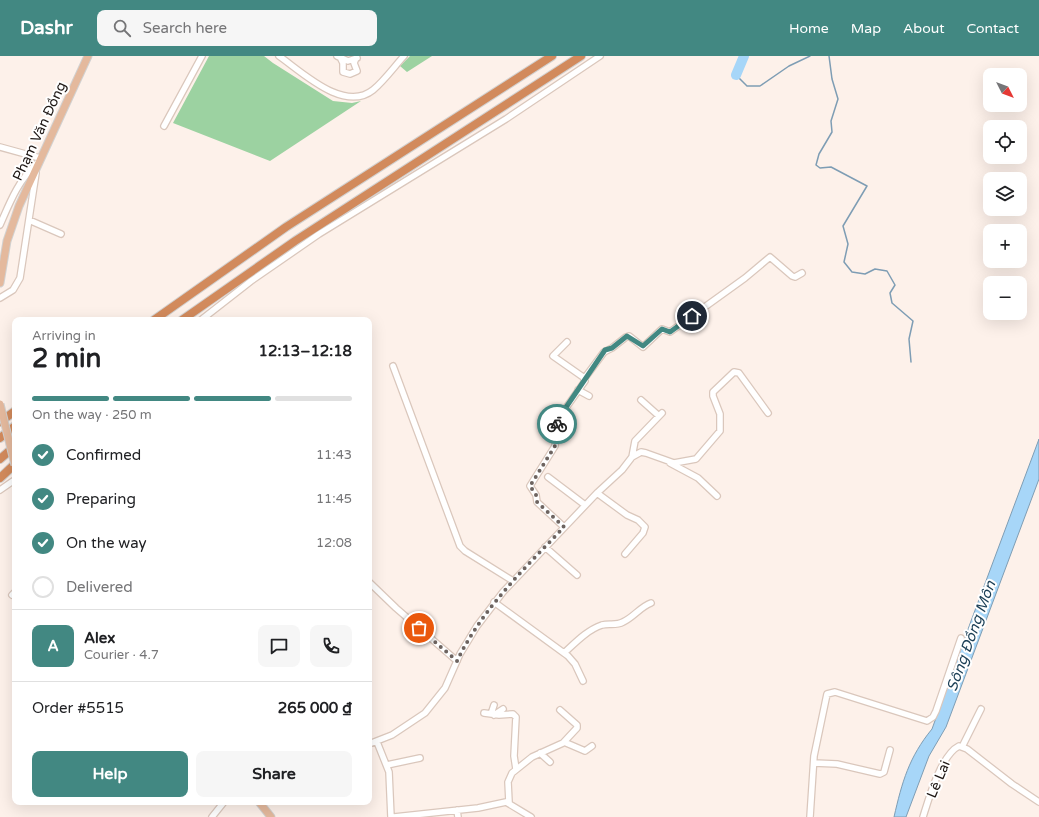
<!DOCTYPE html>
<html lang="en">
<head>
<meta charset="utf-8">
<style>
	body { margin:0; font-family:"Varela Round",sans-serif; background:#f6f6f6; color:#202124; height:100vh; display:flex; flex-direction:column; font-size:15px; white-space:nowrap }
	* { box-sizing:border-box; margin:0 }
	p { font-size:13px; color:#757577 }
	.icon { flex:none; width:22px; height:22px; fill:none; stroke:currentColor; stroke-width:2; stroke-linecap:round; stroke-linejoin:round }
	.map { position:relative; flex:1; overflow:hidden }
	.details { position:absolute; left:12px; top:261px; width:360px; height:488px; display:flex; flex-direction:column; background:#fff; border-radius:8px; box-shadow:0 4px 16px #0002 }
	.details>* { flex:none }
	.needle { width:26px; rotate:132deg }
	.controls { position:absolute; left:983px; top:12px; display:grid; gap:8px }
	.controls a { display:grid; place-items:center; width:44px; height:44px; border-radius:8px; background:#fff; box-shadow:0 4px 16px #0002; font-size:20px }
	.pin { position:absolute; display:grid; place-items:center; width:34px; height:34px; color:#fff; margin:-17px; border:2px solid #fff; border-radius:50%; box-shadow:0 1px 4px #0007 }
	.courier { position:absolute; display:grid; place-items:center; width:40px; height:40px; margin:-20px; border:3px solid #428882; border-radius:50%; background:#fff; color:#222; box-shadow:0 1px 5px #0007 }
	.headline em { font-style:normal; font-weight:700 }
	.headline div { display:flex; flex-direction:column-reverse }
	.headline { display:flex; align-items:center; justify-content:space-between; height:68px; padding:0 20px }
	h1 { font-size:26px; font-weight:700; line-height:30px }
	.bar { display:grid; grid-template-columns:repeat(4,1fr); gap:6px 4px; align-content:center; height:48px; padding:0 20px }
	.bar i { height:5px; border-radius:3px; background:#e0e0e0 }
	.bar .on { background:#428882 }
	.bar p { grid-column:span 4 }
	.line { display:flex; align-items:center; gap:10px; padding:0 20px; border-top:1px solid #e0e0e0 }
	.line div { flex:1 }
	.round { display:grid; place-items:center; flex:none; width:42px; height:42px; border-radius:8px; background:#f6f6f6 }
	ol { padding:0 20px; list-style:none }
	li { display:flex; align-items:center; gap:12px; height:44px }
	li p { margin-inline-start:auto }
	li .icon { padding:4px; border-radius:50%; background:#428882; color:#fff; stroke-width:4 }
	li:last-child { color:#757577 }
	li i { width:22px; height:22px; border:2px solid #e0e0e0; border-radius:50% }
	.primary-button { display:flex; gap:8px; margin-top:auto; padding:8px 20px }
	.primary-button a { flex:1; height:46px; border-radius:8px; background:#428882; color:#fff; font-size:16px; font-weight:700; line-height:46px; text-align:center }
	.primary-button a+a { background:#f6f6f6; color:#202124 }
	header { display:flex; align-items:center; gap:24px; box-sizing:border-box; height:56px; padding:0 20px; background:#428882; color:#fff }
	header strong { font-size:19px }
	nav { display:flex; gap:22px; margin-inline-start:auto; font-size:14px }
	.search { width:280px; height:36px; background:#f6f6f6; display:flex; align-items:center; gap:10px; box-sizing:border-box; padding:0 14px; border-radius:8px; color:#757577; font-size:15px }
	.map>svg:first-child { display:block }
	.green { fill:#9cd2a1 }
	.water { fill:#a7d6f8; stroke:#7e9db4 }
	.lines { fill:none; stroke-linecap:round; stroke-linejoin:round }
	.stream { stroke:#7e9db4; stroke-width:1.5 }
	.river { stroke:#a7d6f8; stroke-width:10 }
	.minor-casing { stroke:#dac7bc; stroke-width:8 }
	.major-casing { stroke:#d2d1d0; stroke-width:9 }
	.highway-casing { stroke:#d2d1d0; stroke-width:10 }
	.minor { stroke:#fff; stroke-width:5.5 }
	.major { stroke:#e4b99d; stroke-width:7 }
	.highway { stroke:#d28a5c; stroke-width:8 }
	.major-bridge-casing { stroke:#d2d1d0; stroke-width:9; stroke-linecap:butt }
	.major-bridge { stroke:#e4b99d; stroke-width:7 }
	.done { stroke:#6d6460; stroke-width:4; stroke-dasharray:0 7.2 }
	.route { stroke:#428882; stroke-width:5 }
	.labels { text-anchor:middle; stroke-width:4; stroke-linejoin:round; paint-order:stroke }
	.street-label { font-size:14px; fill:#1f1815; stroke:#fff }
	.water-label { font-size:15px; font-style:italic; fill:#1b3f56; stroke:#fff }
</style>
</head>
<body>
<header>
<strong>Dashr</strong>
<div class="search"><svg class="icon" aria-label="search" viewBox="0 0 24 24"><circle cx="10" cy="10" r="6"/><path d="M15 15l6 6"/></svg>Search here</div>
<nav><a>Home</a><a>Map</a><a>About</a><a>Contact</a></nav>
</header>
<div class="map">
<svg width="1039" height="761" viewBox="0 0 1039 761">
	<rect width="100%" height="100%" fill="#fdf1ea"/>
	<path class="green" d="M 209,0 L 264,0 L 273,7 L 333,45 L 352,47 L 361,45 L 270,105 L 173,67 Z
		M 410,0 L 432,0 L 407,16 L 400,10 Z"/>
	<path class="water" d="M 1039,383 L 1039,423 L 946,671 L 929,700 L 906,761 L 894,761 C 902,726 909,701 932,673 L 971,565 Z"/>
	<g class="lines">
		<path class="stream" d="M 829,0 L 832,23 L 838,43 L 831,65 L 832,76 L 819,98 L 816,109 L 820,112 L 831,111 L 867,130 L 843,170 L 848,188 L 844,206 L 852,216 L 865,218 L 875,213 L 887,215 L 895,229 L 890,237 L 892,247 L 913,265 L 909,283 L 911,306
			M 736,19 L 747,30 L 760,30 L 789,10 L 810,0"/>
		<path class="river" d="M 736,19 L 744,0"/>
		<g class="minor-casing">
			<path id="minor" d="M 279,0 C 302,16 344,57 373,34 C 384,25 394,11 404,0
				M 337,0 L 348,5 L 357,2
				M 341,3 L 343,7 L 343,16 L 350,18 L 357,15 L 354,7 L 356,2
				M 164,70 L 202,0
				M 0,91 L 40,102
				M 29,164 L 61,178
				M 0,169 C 10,146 18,125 37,107
				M 0,242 L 13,234 L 20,222 L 36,117
				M 201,264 L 251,225 L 319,178 L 506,63 L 600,0
				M 393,310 L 460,490 L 465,495 L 513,525
				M 584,323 L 604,296 L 612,292 L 626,281 L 629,280 L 643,291 L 662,273 L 670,276 L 745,222 L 770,201 L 792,220 L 795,221 L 802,217
				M 578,334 L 589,340
				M 641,344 L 659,360
				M 632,401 L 641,396 L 646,397 L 674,407 L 696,403 L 720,375 L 720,358 L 713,340 L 713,336 L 734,316 L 739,317 L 768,357
				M 670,407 L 698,422 L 717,440
				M 548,421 L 585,449
				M 0,434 L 13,425 L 15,427
				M 597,437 L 627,459 L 638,464 L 645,471 L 643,477 L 625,498
				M 564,471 L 537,446 L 536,439 L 530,430 L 555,390 L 558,363 L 585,325 L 583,321 L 553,300 L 567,286
				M 545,491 L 577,519
				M 369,526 L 396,552 L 457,605
				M 12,539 L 15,536
				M 494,546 L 568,600 L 575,608 L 583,625
				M 564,597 C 575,587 587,574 602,569 C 609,567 616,570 623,566 C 634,561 640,551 651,547
				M 484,657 L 499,659 L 513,658 L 516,661 L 514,700 L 516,713
				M 491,658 L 494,649
				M 494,659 L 503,653
				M 377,686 L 389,716 L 391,761
				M 564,686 L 585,695 L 592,690
				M 369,688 L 392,679 L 425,657 L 445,632 L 460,598 L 477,570 L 503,536 L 597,437 L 622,414 L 632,401 L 635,385 L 662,357
				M 962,691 L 981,653
				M 540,697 L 550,706
				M 814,707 L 837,708 L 880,718 L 884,716 L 890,694
				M 387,709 L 420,702
				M 509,746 L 508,726 L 512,717 L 532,701 L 563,687 L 577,672 L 577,669 L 560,654
				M 457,754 L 458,761
				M 212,761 L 224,746
				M 394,761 L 478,752 L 506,746 L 531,761
				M 810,761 L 814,700 L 827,638 L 835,636 L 927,665 L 933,661 L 936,655 L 961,582
				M 923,761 C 929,742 941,699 959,690 L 967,693 L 1012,728 L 1039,746"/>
		</g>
		<g class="major-casing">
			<path id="major" d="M 0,227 L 7,185 L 19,150 L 88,0
				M 259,746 L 271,761"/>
		</g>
		<g class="highway-casing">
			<path id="highway" d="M 154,264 L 286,171 L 552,0
				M 182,264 L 295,185 L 581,0
				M 0,366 L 15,355
				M 0,382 L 15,370
				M 0,403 L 15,390
				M 0,422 L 15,408"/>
		</g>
		<use href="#minor" class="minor"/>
		<use href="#major" class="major"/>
		<use href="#highway" class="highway"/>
		<g class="major-bridge-casing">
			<path id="major-bridge" d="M 0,348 L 15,409"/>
		</g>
		<use href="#major-bridge" class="major-bridge"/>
	</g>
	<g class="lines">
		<path class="done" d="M 419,572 L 457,605 C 482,553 524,513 564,471 L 537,446 L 536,439 L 530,430 L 555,390 L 557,368"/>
		<path class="route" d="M 557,368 L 558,363 L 605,294 L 612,292 L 627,280 L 643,290 L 662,273 L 670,276 L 692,260"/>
	</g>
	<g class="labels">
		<g class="street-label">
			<text transform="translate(39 75) rotate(-65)" y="5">Phạm Văn Đồng</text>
			<text transform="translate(938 723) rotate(-67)" y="5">Lê Lai</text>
		</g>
		<g class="water-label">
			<text transform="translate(971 580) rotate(-70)" y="5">Sông Đồng Môn</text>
		</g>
	</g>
</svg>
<div class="controls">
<a><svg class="needle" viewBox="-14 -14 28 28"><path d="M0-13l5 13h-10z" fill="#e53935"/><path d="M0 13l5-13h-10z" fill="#757577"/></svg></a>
<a><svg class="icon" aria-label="locate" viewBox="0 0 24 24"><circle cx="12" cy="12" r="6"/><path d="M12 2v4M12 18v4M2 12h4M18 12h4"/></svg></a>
<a><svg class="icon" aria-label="layers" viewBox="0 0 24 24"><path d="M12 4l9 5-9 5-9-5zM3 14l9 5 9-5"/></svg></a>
<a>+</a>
<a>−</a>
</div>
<div class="pin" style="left:419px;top:572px;background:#ea580c"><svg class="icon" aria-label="bag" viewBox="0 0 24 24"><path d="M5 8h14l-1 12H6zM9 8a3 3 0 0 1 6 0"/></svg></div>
<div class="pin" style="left:692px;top:260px;background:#1f2937"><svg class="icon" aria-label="home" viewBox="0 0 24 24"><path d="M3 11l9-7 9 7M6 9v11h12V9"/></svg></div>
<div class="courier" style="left:557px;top:368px"><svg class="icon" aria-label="bike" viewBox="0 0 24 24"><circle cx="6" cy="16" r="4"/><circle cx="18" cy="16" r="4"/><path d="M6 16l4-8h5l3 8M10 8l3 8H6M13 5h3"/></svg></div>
<section class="details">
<div class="headline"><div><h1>2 min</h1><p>Arriving in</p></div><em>12:13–12:18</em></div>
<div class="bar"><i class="on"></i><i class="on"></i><i class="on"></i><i></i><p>On the way · 250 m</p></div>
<ol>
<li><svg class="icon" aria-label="check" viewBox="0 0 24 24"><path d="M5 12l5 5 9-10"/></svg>Confirmed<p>11:43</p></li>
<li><svg class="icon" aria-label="check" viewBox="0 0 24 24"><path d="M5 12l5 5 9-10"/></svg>Preparing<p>11:45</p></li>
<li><svg class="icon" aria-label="check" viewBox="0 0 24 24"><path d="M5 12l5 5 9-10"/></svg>On the way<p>12:08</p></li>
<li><i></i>Delivered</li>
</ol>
<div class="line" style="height:72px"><b class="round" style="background:#428882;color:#fff">A</b><div><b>Alex</b><p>Courier · 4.7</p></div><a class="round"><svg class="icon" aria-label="chat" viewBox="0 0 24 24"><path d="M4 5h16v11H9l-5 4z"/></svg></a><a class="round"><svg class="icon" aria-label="phone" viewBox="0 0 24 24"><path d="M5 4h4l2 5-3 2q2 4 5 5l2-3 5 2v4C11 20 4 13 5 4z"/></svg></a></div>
<div class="line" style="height:52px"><div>Order #5515</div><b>265 000 ₫</b></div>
<div class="primary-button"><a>Help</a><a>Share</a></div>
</section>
</div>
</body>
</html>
